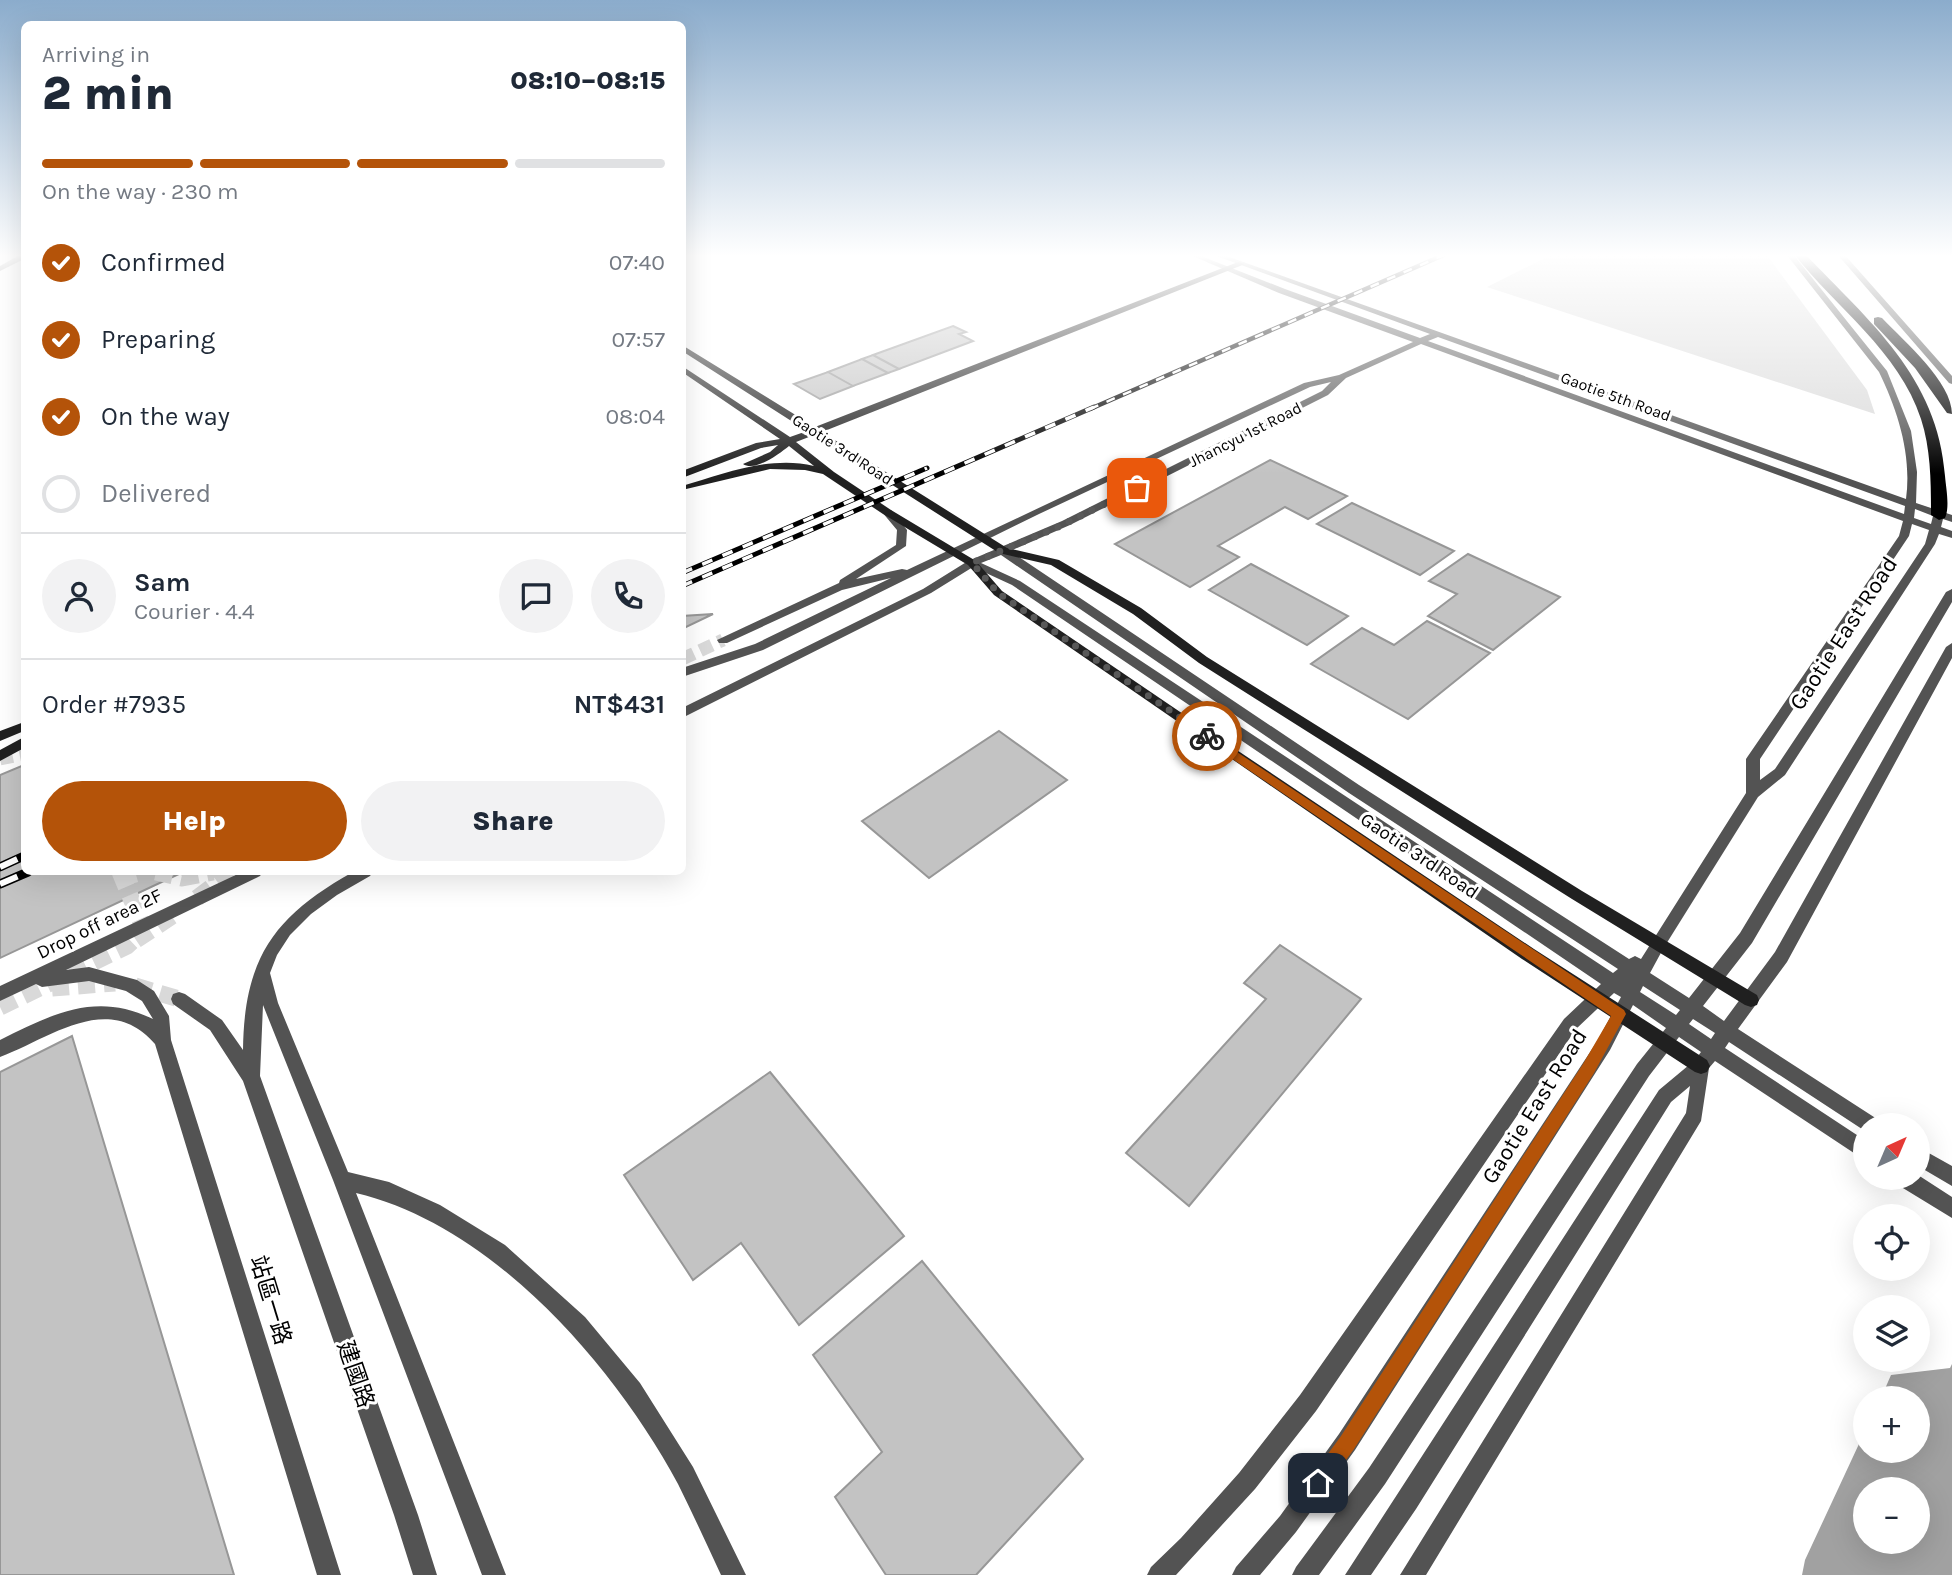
<!DOCTYPE html>
<html lang="en">
<head>
<meta charset="utf-8">
<style>
	body { margin:0; font-family:Karla,"Noto Sans TC",sans-serif; background:#f2f2f3; color:#1f2937; height:100vh; display:flex; flex-direction:column; font-size:26px; white-space:nowrap }
	* { box-sizing:border-box; margin:0 }
	p { font-size:23px; color:#747a83 }
	.icon { flex:none; width:38px; height:38px; fill:none; stroke:currentColor; stroke-width:2; stroke-linecap:round; stroke-linejoin:round }
	.map { position:relative; flex:1; overflow:hidden }
	.sheet { position:absolute; left:21px; top:21px; width:665px; height:854px; display:flex; flex-direction:column; background:#fff; border-radius:10px; box-shadow:0 7px 28px #0002 }
	.sheet>* { flex:none }
	.needle { width:46px; rotate:44deg }
	.controls { position:absolute; left:1853px; top:1113px; display:grid; gap:14px }
	.controls a { display:grid; place-items:center; width:77px; height:77px; border-radius:50%; background:#fff; box-shadow:0 7px 28px #0002; font-size:35px }
	.pin { position:absolute; display:grid; place-items:center; width:60px; height:60px; color:#fff; margin:-30px; border-radius:14px; box-shadow:0 4px 10px #0006 }
	.courier { position:absolute; display:grid; place-items:center; width:70px; height:70px; margin:-35px; border:5px solid #b45309; border-radius:50%; background:#fff; color:#222; box-shadow:0 2px 9px #0007 }
	.overview em { font-style:normal; font-weight:800 }
	.overview div { display:flex; flex-direction:column-reverse }
	.overview { display:flex; align-items:center; justify-content:space-between; height:119px; padding:0 21px }
	h1 { font-size:46px; font-weight:800; line-height:52px }
	.bar { display:grid; grid-template-columns:repeat(4,1fr); gap:10px 7px; align-content:center; height:84px; padding:0 21px }
	.bar i { height:9px; border-radius:5px; background:#e0e1e3 }
	.bar .selected { background:#b45309 }
	.bar p { grid-column:span 4 }
	.line { display:flex; align-items:center; gap:18px; padding:0 21px; border-top:2px solid #e0e1e3 }
	.line div { flex:1 }
	.round { display:grid; place-items:center; flex:none; width:74px; height:74px; border-radius:37px; background:#f2f2f3 }
	ol { padding:0 21px; list-style:none }
	li { display:flex; align-items:center; gap:21px; height:77px }
	li p { margin-inline-start:auto }
	li .icon { padding:7px; border-radius:50%; background:#b45309; color:#fff; stroke-width:4 }
	li:last-child { color:#747a83 }
	li i { width:38px; height:38px; border:4px solid #e0e1e3; border-radius:50% }
	.cta { display:flex; gap:14px; margin-top:auto; padding:14px 21px }
	.cta a { flex:1; height:80px; border-radius:42px; background:#b45309; color:#fff; font-size:28px; font-weight:800; line-height:80px; text-align:center }
	.cta a+a { background:#f2f2f3; color:#1f2937 }
	.map>svg:first-child { display:block }
	.green { fill:#dadada }
	.water { fill:#a1a1a1; fill-rule:evenodd }
	.building { fill:#c3c3c3; stroke:#979797; stroke-width:2 }
	.lines { fill:none; stroke-linecap:round; stroke-linejoin:round }
	.street-tunnel-far1 { stroke:#d9d9d9; stroke-width:13; stroke-dasharray:13 7; stroke-linecap:butt }
	.street-tunnel { stroke:#d9d9d9; stroke-width:17; stroke-dasharray:17 9; stroke-linecap:butt }
	.street { fill:#535353; fill-rule:evenodd }
	.secondary { fill:#202020; fill-rule:evenodd }
	.highway { fill:#000; fill-rule:evenodd }
	.rail-far2-casing { stroke:#000; stroke-width:4.5 }
	.rail-far1-casing { stroke:#000; stroke-width:5 }
	.rail-casing { stroke:#000; stroke-width:9 }
	.rail-far2 { stroke:#fff; stroke-width:2.5; stroke-dasharray:9; stroke-linecap:butt }
	.rail-far1 { stroke:#fff; stroke-width:3.5; stroke-dasharray:11; stroke-linecap:butt }
	.rail { stroke:#fff; stroke-width:6; stroke-dasharray:19; stroke-linecap:butt }
	.route { fill:#b45309 }
	.done { stroke:#595959; stroke-width:7; stroke-dasharray:0 12.6 }
	.labels { text-anchor:middle; stroke-width:6; stroke-linejoin:round; paint-order:stroke }
	.far-street-label { font-size:16px; fill:#000; stroke:#fff }
	.street-label { font-size:19px; fill:#000; stroke:#fff }
	.near-street-label { font-size:23px; fill:#000; stroke:#fff }
</style>
</head>
<body>
<div class="map">
<svg width="1952" height="1575" viewBox="0 0 1952 1575">
	<rect width="100%" height="100%" fill="#fff"/>
	<path class="green" d="M 1553,254 L 1766,254 L 1867,390 L 1875,414 L 1487,287 Z"/>
	<path class="water" d="M 1952,1364 L 1952,1575 L 1802,1575 L 1805,1560 L 1865,1431 L 1866,1451 L 1918,1451 L 1918,1398 L 1881,1398 L 1891,1375 L 1950,1368 ZM 1866,1489 L 1918,1489 L 1918,1542 L 1866,1542 Z"/>
	<path class="building" d="M 953,326 L 966,332 L 959,334 L 973,341 L 899,369 L 873,355 Z
		M 873,355 L 899,369 L 888,373 L 862,359 Z
		M 862,359 L 888,373 L 853,386 L 828,372 Z
		M 828,372 L 853,386 L 820,399 L 794,384 Z
		M 1270,460 L 1347,496 L 1308,519 L 1285,507 L 1218,546 L 1239,557 L 1190,587 L 1115,544 Z
		M 1352,503 L 1454,551 L 1420,575 L 1317,524 Z
		M 1468,554 L 1560,597 L 1493,650 L 1428,616 L 1457,594 L 1429,581 Z
		M 1251,564 L 1348,616 L 1307,645 L 1209,590 Z
		M 713,614 L 682,629 L 682,616 Z
		M 1427,621 L 1490,653 L 1408,719 L 1311,664 L 1362,628 L 1394,645 Z
		M 999,731 L 1067,780 L 929,878 L 862,821 Z
		M 24,765 L 24,872 L 183,872 L 0,958 L 0,775 Z
		M 1280,945 L 1361,999 L 1189,1206 L 1126,1153 L 1266,999 L 1244,983 Z
		M 72,1036 L 104,1143 L 234,1575 L 0,1575 L 0,1072 Z
		M 770,1072 L 904,1236 L 799,1325 L 741,1243 L 693,1280 L 624,1175 Z
		M 922,1261 L 1083,1459 L 976,1575 L 886,1575 L 835,1497 L 882,1452 L 813,1355 Z"/>
	<g class="lines">
		<path class="street-tunnel-far1" d="M 682,659 L 723,640
			M 0,759 L 24,754"/>
		<path class="street-tunnel" d="M 120,872 L 128,876 L 142,872
			M 156,872 L 182,878 L 213,872
			M 197,898 L 232,872
			M 136,940 L 175,914
			M 135,986 L 179,999
			M 52,988 L 115,983
			M 0,1007 L 127,946 C 135,939 142,933 141,922 L 120,872"/>
		<path class="street" d="M 1188,254 L 1196,254 L 1285,289 L 1420,338 L 1430,334 L 1211,254 L 1221,254 L 1906,499 C 1912,455 1898,411 1879,372 L 1786,254 L 1793,254 L 1887,371 L 1911,431 L 1917,472 L 1916,503 L 1952,515 L 1952,522 L 1943,519 L 1941,527 L 1952,531 L 1952,538 L 1939,534 L 1935,544 L 1785,775 L 1758,797 L 1663,949 L 1650,973 L 1689,998 L 1740,933 L 1946,592 L 1952,589 L 1952,602 L 1752,943 L 1703,1006 L 1724,1021 L 1775,952 L 1946,647 L 1952,643 L 1952,658 L 1787,962 L 1738,1029 L 1877,1119 L 1880,1125 L 1866,1125 L 1865,1131 L 1729,1042 L 1725,1048 L 1866,1141 L 1866,1161 L 1715,1061 L 1709,1068 L 1701,1121 L 1426,1575 L 1400,1575 L 1686,1113 L 1690,1086 L 1671,1102 L 1416,1509 L 1371,1575 L 1345,1575 L 1659,1090 L 1695,1060 L 1701,1052 L 1679,1037 L 1649,1076 L 1385,1484 L 1319,1575 L 1292,1575 L 1296,1567 L 1369,1468 L 1637,1064 L 1666,1028 L 1633,1005 L 1610,1050 L 1355,1450 L 1296,1532 L 1260,1575 L 1232,1575 L 1236,1567 L 1280,1516 L 1339,1434 L 1598,1040 L 1621,997 L 1614,993 L 1576,1029 L 1316,1411 L 1255,1489 L 1176,1575 L 1147,1575 L 1151,1567 L 1181,1538 L 1239,1473 L 1300,1395 L 1564,1019 L 1601,984 L 1012,585 L 973,567 L 931,593 L 682,718 L 682,708 L 923,589 L 968,561 L 1062,521 L 1322,391 L 1331,382 L 1310,387 L 1039,514 L 763,650 L 682,677 L 682,668 L 755,644 L 891,578 L 842,590 L 727,643 L 719,643 L 717,640 L 839,583 L 840,580 L 896,545 L 897,530 L 882,512 L 883,510 L 891,510 L 907,530 L 906,546 L 856,579 L 902,569 L 907,570 L 1304,383 L 1339,375 L 1413,342 L 1279,293 ZM 1438,337 L 1905,506 L 1904,514 L 1428,341 ZM 1421,344 L 1903,521 L 1899,536 L 1748,756 L 1746,759 L 1746,793 L 1641,959 L 1635,956 L 1629,959 L 1359,785 L 1010,551 L 1070,525 L 1328,395 L 1346,378 ZM 1915,509 L 1933,516 L 1931,524 L 1914,518 ZM 1912,524 L 1929,530 L 1925,544 L 1775,769 L 1760,780 L 1760,759 L 1909,536 ZM 1001,555 L 1349,793 L 1618,969 L 1613,973 L 1020,581 L 981,563 ZM 1643,986 L 1680,1010 L 1676,1015 L 1640,992 ZM 1693,1019 L 1715,1033 L 1711,1039 L 1689,1024 Z
			M 1837,254 L 1844,254 L 1952,376 L 1952,384 L 1949,383 Z
			M 242,872 L 263,872 L 260,876 L 66,970 L 89,967 L 137,980 L 154,991 L 169,1016 L 171,1040 L 341,1575 L 317,1575 L 155,1044 C 109,990 50,1038 0,1057 L 0,1040 C 52,1014 96,991 153,1019 L 142,1001 L 126,991 L 89,981 L 42,987 L 36,984 L 0,1001 L 0,986 Z
			M 353,872 L 373,872 L 370,876 L 337,895 L 311,914 L 290,935 L 277,955 L 270,973 L 278,1003 L 348,1172 L 389,1182 L 440,1205 L 505,1245 L 585,1317 L 640,1383 L 693,1467 L 746,1575 L 721,1575 C 707,1545 693,1514 678,1484 C 614,1365 492,1225 356,1193 L 506,1575 L 482,1575 L 333,1180 L 263,1005 L 260,1076 L 418,1515 L 437,1575 L 413,1575 L 394,1515 L 243,1081 L 210,1030 L 173,1004 L 171,999 L 173,994 L 179,992 L 185,994 L 222,1020 L 243,1050 C 244,958 274,916 353,872 Z
			M 1918,1147 L 1952,1166 L 1952,1186 L 1918,1166 Z
			M 1918,1175 L 1952,1197 L 1952,1218 L 1898,1185 L 1896,1178 L 1918,1178 Z"/>
		<path class="secondary" d="M 21,254 L 24,254 L 24,259 L 0,271 L 0,266 Z
			M 1238,262 L 1245,264 L 822,432 L 1007,548 L 1059,560 L 1141,608 L 1207,657 L 1582,891 L 1757,995 L 1759,1000 L 1757,1005 L 1751,1007 L 1745,1005 L 1572,899 L 1199,663 L 1133,614 L 1051,565 L 999,553 L 814,435 L 796,442 L 834,472 L 891,510 L 976,561 L 1002,591 L 1189,718 L 1534,949 L 1707,1060 L 1710,1066 L 1707,1072 L 1701,1074 L 1695,1072 L 1522,959 L 994,595 L 968,565 L 883,514 L 823,474 L 805,470 L 770,469 L 682,490 L 682,486 C 724,474 770,455 814,466 L 789,446 C 779,454 755,472 743,464 L 770,452 L 778,445 L 761,448 L 682,478 L 682,471 L 756,443 L 780,439 L 682,372 L 682,366 L 790,437 L 807,431 L 682,351 L 682,345 L 815,427 Z
			M 24,722 L 24,731 L 0,741 L 0,731 Z
			M 24,737 L 24,748 L 0,761 L 0,750 Z"/>
		<path class="highway" d="M 1794,254 L 1805,254 C 1869,321 1938,377 1945,476 C 1946,488 1950,507 1945,518 L 1939,520 L 1931,515 C 1931,483 1931,450 1921,419 C 1899,351 1836,308 1794,254 Z
			M 1878,317 L 1882,318 C 1905,342 1952,382 1952,414 L 1947,413 L 1915,368 L 1874,324 L 1874,318 Z"/>
		<g class="rail-far2-casing">
			<path id="rail-far2" d="M 1090,409 L 1446,254"/>
		</g>
		<g class="rail-far1-casing">
			<path id="rail-far1" d="M 682,573 L 927,468
				M 682,586 L 1094,407"/>
		</g>
		<g class="rail-casing">
			<path id="rail" d="M 0,867 L 24,856
				M 0,884 L 28,872"/>
		</g>
		<use href="#rail-far2" class="rail-far2"/>
		<use href="#rail-far1" class="rail-far1"/>
		<use href="#rail" class="rail"/>
	</g>
	<linearGradient id="sky" x2="0" y2="1"><stop stop-color="#8baccc"/><stop offset="0.54" stop-color="#fff"/><stop offset="1" stop-color="#fff" stop-opacity="0"/></linearGradient>
	<rect width="1952" height="474" fill="url(#sky)"/>
	<path class="route" d="M 1207,732 L 1624,1010 L 1626,1014 L 1594,1073 L 1354,1449 L 1324,1490 L 1318,1492 L 1311,1490 L 1308,1483 L 1311,1477 L 1341,1436 L 1583,1064 L 1611,1016 L 1203,739 L 1201,736 Z"/>
	<g class="lines">
		<path class="done" d="M 1137,488 L 1058,527 L 972,563 L 998,593 L 1207,736"/>
	</g>
	<g class="labels">
		<g class="far-street-label">
			<text transform="translate(1616 396) rotate(20)" y="6">Gaotie 5th Road</text>
			<text transform="translate(1245 434) rotate(-27)" y="6">Jhancyu 1st Road</text>
			<text transform="translate(843 449) rotate(33)" y="6">Gaotie 3rd Road</text>
		</g>
		<g class="street-label">
			<text transform="translate(1420 855) rotate(34)" y="7">Gaotie 3rd Road</text>
			<text transform="translate(99 923) rotate(-26)" y="7">Drop off area 2F</text>
		</g>
		<g class="near-street-label">
			<text transform="translate(1843 633) rotate(-57)" y="8">Gaotie East Road</text>
			<text transform="translate(1534 1106) rotate(-58)" y="8">Gaotie East Road</text>
			<text transform="translate(271 1300) rotate(73)" y="8">站區一路</text>
			<text transform="translate(356 1374) rotate(71)" y="8">建國路</text>
		</g>
	</g>
</svg>
<div class="controls">
<a><svg class="needle" viewBox="-14 -14 28 28"><path d="M0-13l5 13h-10z" fill="#e53935"/><path d="M0 13l5-13h-10z" fill="#747a83"/></svg></a>
<a><svg class="icon" aria-label="locate" viewBox="0 0 24 24"><circle cx="12" cy="12" r="6"/><path d="M12 2v4M12 18v4M2 12h4M18 12h4"/></svg></a>
<a><svg class="icon" aria-label="layers" viewBox="0 0 24 24"><path d="M12 4l9 5-9 5-9-5zM3 14l9 5 9-5"/></svg></a>
<a>+</a>
<a>−</a>
</div>
<div class="pin" style="left:1137px;top:488px;background:#ea580c"><svg class="icon" aria-label="bag" viewBox="0 0 24 24"><path d="M5 8h14l-1 12H6zM9 8a3 3 0 0 1 6 0"/></svg></div>
<div class="pin" style="left:1318px;top:1483px;background:#1f2937"><svg class="icon" aria-label="home" viewBox="0 0 24 24"><path d="M3 11l9-7 9 7M6 9v11h12V9"/></svg></div>
<div class="courier" style="left:1207px;top:736px"><svg class="icon" aria-label="bike" viewBox="0 0 24 24"><circle cx="6" cy="16" r="4"/><circle cx="18" cy="16" r="4"/><path d="M6 16l4-8h5l3 8M10 8l3 8H6M13 5h3"/></svg></div>
<section class="sheet">
<div class="overview"><div><h1>2 min</h1><p>Arriving in</p></div><em>08:10–08:15</em></div>
<div class="bar"><i class="selected"></i><i class="selected"></i><i class="selected"></i><i></i><p>On the way · 230 m</p></div>
<ol>
<li><svg class="icon" aria-label="check" viewBox="0 0 24 24"><path d="M5 12l5 5 9-10"/></svg>Confirmed<p>07:40</p></li>
<li><svg class="icon" aria-label="check" viewBox="0 0 24 24"><path d="M5 12l5 5 9-10"/></svg>Preparing<p>07:57</p></li>
<li><svg class="icon" aria-label="check" viewBox="0 0 24 24"><path d="M5 12l5 5 9-10"/></svg>On the way<p>08:04</p></li>
<li><i></i>Delivered</li>
</ol>
<div class="line" style="height:126px"><a class="round"><svg class="icon" aria-label="person" viewBox="0 0 24 24"><circle cx="12" cy="8" r="4"/><path d="M4 21q1-7 8-7t8 7"/></svg></a><div><b>Sam</b><p>Courier · 4.4</p></div><a class="round"><svg class="icon" aria-label="chat" viewBox="0 0 24 24"><path d="M4 5h16v11H9l-5 4z"/></svg></a><a class="round"><svg class="icon" aria-label="phone" viewBox="0 0 24 24"><path d="M5 4h4l2 5-3 2q2 4 5 5l2-3 5 2v4C11 20 4 13 5 4z"/></svg></a></div>
<div class="line" style="height:91px"><div>Order #7935</div><b>NT$431</b></div>
<div class="cta"><a>Help</a><a>Share</a></div>
</section>
</div>
</body>
</html>
